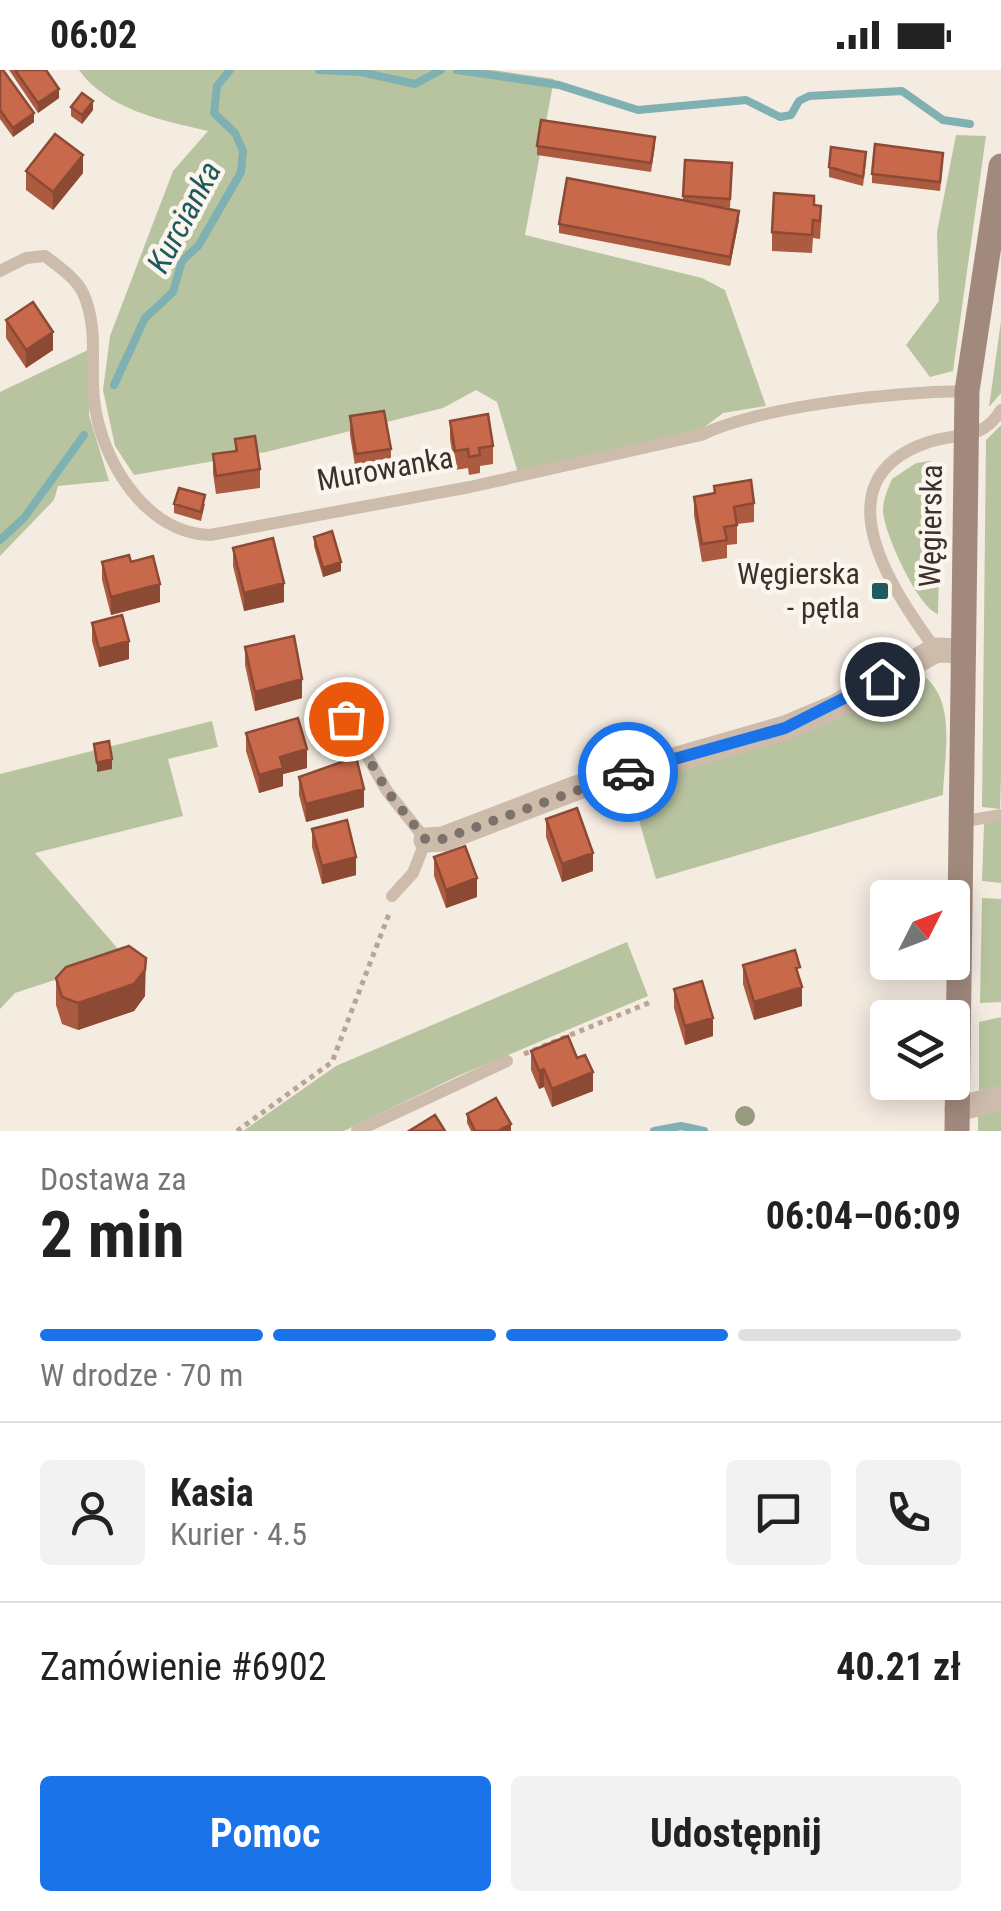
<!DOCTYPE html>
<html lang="pl">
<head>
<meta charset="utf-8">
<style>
	body { margin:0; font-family:"Roboto Condensed",sans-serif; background:#f2f2f2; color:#222; height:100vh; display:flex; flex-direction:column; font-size:38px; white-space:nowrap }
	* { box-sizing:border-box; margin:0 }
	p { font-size:32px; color:#767676 }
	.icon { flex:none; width:55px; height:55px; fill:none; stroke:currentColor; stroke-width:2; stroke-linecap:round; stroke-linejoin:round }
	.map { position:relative; height:1061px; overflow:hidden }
	.panel { display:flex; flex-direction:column; background:#fff; flex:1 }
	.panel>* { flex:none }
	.needle { width:65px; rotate:48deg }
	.buttons { position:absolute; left:870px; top:810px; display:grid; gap:20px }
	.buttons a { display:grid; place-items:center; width:100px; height:100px; border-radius:10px; background:#fff; box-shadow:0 5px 25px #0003; font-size:50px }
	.pin { position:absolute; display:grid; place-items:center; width:85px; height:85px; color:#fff; margin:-42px; border:5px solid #fff; border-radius:50%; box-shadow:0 2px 10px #0007 }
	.courier { position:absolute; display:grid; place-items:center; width:100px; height:100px; margin:-50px; border:8px solid #1a73e8; border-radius:50%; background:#fff; color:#222; box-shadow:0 2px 12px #0007 }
	.headline em { font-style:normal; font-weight:700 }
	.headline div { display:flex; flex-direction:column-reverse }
	.headline { display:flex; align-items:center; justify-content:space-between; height:170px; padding:0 40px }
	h1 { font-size:65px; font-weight:700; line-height:75px }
	.bar { display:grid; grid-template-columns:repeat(4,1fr); gap:15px 10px; align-content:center; height:120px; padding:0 40px }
	.bar i { height:12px; border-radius:8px; background:#e0e0e0 }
	.bar .on { background:#1a73e8 }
	.bar p { grid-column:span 4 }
	.line { display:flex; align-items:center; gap:25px; padding:0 40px; border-top:2px solid #e0e0e0 }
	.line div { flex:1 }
	.round { display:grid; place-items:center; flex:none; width:105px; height:105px; border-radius:10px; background:#f2f2f2 }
	.primary-button { display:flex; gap:20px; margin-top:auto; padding:20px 40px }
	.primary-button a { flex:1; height:115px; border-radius:10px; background:#1a73e8; color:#fff; font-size:40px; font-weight:700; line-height:115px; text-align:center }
	.primary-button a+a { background:#f2f2f2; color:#222 }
	.status { display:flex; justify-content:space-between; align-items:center; height:70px; padding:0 50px; background:#fff; direction:ltr }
	.status svg { height:28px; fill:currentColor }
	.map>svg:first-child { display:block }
	.green { fill:#b8c4a0 }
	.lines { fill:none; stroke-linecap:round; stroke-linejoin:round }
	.stream { stroke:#7fb0b2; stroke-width:8 }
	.path { stroke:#b9a596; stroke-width:5; stroke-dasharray:5 5; stroke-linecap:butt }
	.lane { stroke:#cdbbac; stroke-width:12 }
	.street { stroke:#cdbbac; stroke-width:25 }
	.secondary { stroke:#a18a7d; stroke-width:25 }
	.tree { fill:#969b7f }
	.wall { fill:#ac5a40 }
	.shaded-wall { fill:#8c4a34 }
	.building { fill:#c8694b; stroke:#8c4a34; stroke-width:2.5 }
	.done { stroke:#7c716b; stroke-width:10; stroke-dasharray:0 18 }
	.route { stroke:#1a73e8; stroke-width:12 }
	.poi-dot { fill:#1f5a5e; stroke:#fbf5ee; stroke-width:4 }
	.labels { text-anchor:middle; stroke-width:9; stroke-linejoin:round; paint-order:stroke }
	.street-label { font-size:30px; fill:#3b302b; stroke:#fbf5ee }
	.poi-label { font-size:30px; fill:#3b302b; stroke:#fbf5ee; text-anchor:end }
	.water-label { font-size:32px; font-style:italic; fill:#1f5a5e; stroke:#fbf5ee }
</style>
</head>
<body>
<div class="status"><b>06:02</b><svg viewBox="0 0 49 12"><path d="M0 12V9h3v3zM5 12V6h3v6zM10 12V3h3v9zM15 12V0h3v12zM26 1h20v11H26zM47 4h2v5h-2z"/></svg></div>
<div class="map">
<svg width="1001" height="1061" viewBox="0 0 1001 1061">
	<rect width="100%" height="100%" fill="#f4ebe1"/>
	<path class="green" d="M 79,0 L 492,0 L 554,9 L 525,165 L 702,208 L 725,220 L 766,336 L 723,343 L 702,359 L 518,403 L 497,332 L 476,320 L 443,338 L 266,382 L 134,405 L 115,376 L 103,320 L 110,266 L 173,101 L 208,61 C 161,50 108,40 79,0 Z
		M 956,65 L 986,66 L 953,301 L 930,307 L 906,275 L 939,231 L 937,162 Z
		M 1001,251 L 1001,323 L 989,337 Z
		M 90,279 L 89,345 L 109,411 L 58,416 L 54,430 L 0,486 L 0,322 Z
		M 1001,355 L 1001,706 L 1000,739 L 982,737 L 986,370 Z
		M 930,391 L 940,397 L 941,405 L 938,544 C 919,539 883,462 883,440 C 883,430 888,418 892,409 L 916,393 Z
		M 908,603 L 921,604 C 958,629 944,686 943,725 L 656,809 L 627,709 Z
		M 212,651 L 218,677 L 168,689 L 183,746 L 35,783 L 125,887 L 15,923 L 0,939 L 0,704 Z
		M 1001,749 L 1001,813 L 982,811 L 984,754 Z
		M 982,828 L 1001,829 L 1001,932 L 980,933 Z
		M 627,872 L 648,926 L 458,1006 L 344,1061 L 243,1061 L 336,996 Z
		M 1001,947 L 1001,1019 L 979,1020 L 979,952 Z
		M 1001,1035 L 1001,1061 L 978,1061 L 978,1039 Z"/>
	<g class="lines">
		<path class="stream" d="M 319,0 L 361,2 L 415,14 L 441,0
			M 457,0 L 559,15 L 638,40 L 746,30 L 780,47 L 791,45 L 799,31 L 809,26 L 902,21 L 943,50 L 970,54
			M 114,315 L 145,248 L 173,222 L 182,191 L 199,175 L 241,102 L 243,81 L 235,63 L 214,43 L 217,16 L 230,0
			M 0,470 L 24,448 L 84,365
			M 654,1061 L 681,1056 L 704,1061"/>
		<path class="path" d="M 524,984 L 651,932
			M 237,1061 L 332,992 L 389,844"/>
		<path class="lane" d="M 0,201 L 26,188 L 45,186 C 58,196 77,209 83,223 C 99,258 90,294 94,330 C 101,390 145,463 210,465 L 470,417 L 701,365 C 764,335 896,322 967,321
			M 936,580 C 894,523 817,411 926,373 C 956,362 982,372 1001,340
			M 346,649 L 387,721 L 426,770 L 413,803 L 392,826
			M 960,752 L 1001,745
			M 357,1061 L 507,991"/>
		<path class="street" d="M 426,770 L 443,769 L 576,718 L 785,658 L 835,637 L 936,580 L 961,581
			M 957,1039 L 1001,1028"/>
		<path class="secondary" d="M 957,1061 L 967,321 L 1001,96"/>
	</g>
	<circle class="tree" cx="745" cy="1046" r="10"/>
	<path class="wall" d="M 0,0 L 34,52 L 13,67 L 0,49 Z
		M 9,0 L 46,0 L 59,28 L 38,43 Z
		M 71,37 L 93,40 L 82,54 L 71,46 Z
		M 537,76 L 655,76 L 651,102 L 537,85 Z
		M 685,90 L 732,93 L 730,138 L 722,137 L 739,150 L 730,196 L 559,163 L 559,154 L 683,130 Z
		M 866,91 L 863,116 L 829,107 L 829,97 Z
		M 943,92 L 940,121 L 872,113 L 872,104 Z
		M 26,101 L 83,103 L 53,140 L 26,120 Z
		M 814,135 L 821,136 L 821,154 L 820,169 L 813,168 L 812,183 L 772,181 L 772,162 Z
		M 6,250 L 53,280 L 26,298 L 6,268 Z
		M 350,346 L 391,379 L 391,397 L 356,402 L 350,365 Z
		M 450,351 L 493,376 L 493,394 L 480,396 L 480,403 L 469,405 L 468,398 L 455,400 L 450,369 Z
		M 235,369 L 260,399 L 260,418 L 216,424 L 213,403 L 213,384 L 235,381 Z
		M 714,416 L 754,433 L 754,452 L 737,454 L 737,474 L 727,475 L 727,488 L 702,492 L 694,445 L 694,427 L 714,423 Z
		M 174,434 L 205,434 L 201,451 L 174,443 Z
		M 314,467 L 341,501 L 323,507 L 314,476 Z
		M 233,478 L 284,532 L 244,541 L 233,496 Z
		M 102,492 L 131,492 L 160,532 L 111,545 L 102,510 Z
		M 92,553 L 129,589 L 99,597 L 92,571 Z
		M 245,577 L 302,628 L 255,641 L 245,595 Z
		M 246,663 L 307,698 L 283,704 L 283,716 L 259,723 L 246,681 Z
		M 299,707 L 364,737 L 306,752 L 299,725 Z
		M 546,749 L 593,801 L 562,812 L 546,767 Z
		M 312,759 L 356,805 L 322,814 L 312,777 Z
		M 434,787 L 477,827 L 446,838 L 434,806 Z
		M 743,895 L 800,912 L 802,936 L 754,950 L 743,914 Z
		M 56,908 L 145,926 L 134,941 L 78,960 L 62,954 L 56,935 Z
		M 674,919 L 713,966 L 685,975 L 674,938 Z
		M 531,981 L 577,988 L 593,1021 L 552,1037 L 544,1017 L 539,1019 L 531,1000 Z
		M 467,1044 L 511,1061 L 471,1061 L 467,1053 Z"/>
	<path class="shaded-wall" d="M 59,19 L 59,28 L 38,43 L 38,33 Z
		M 93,31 L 93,40 L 82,54 L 82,45 Z
		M 34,43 L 34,52 L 13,67 L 13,58 Z
		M 83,85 L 83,103 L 53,140 L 53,122 Z
		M 739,141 L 739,150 L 730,196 L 730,187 Z
		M 53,262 L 53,280 L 26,298 L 26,280 Z
		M 341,492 L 341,501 L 323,507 L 323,498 Z
		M 284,513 L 284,532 L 244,541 L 244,523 Z
		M 160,514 L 160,532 L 111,545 L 111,527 Z
		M 129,571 L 129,589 L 99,597 L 99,579 Z
		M 302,609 L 302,628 L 255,641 L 255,622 Z
		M 307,679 L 307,698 L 283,704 L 283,716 L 259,723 L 259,705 L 280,687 Z
		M 112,689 L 112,699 L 97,702 L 97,693 Z
		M 364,719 L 364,737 L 306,752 L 306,734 Z
		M 593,783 L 593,801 L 562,812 L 562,794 Z
		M 356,787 L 356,805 L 322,814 L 322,796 Z
		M 477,808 L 477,827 L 446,838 L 446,820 Z
		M 146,888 L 145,926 L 134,941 L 78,960 L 78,933 Z
		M 802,917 L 802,936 L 754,950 L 754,932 Z
		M 713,948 L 713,966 L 685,975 L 685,956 Z
		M 544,999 L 544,1017 L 539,1019 L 539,1001 Z
		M 593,1002 L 593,1021 L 552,1037 L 552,1019 Z
		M 511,1054 L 511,1061 L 498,1061 Z"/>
	<path class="building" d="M 0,0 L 3,0 L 34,43 L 13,58 L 0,40 Z
		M 15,0 L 46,0 L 59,19 L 38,33 Z
		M 82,23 L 93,31 L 82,45 L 71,37 Z
		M 541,50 L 655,67 L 651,93 L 537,76 Z
		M 55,64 L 83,85 L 53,122 L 26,101 Z
		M 875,74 L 943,83 L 940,112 L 872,104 Z
		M 831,77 L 866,82 L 863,107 L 829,97 Z
		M 685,90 L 732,93 L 730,129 L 683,126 Z
		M 567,108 L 739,141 L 730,187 L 559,154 Z
		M 774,123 L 814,126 L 814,135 L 821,136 L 820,151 L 813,150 L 812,165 L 772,162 Z
		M 33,232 L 53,262 L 26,280 L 6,250 Z
		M 384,341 L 391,379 L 356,384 L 350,346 Z
		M 488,344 L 493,376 L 479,378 L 480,385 L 469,387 L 468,379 L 455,381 L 450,351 Z
		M 255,366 L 260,399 L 216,406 L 213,384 L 237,381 L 235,369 Z
		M 751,410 L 754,433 L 734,437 L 737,455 L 724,457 L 727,470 L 702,474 L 694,427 L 715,423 L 714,416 Z
		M 179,418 L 205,425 L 201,442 L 174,434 Z
		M 332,461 L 341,492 L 323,498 L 314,467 Z
		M 273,468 L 284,513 L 244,523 L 233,478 Z
		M 129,485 L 131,492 L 153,486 L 160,514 L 111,527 L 102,492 Z
		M 122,545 L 129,571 L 99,579 L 92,553 Z
		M 294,566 L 302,609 L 255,622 L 245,577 Z
		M 298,648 L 307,679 L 280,687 L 283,698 L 259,705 L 246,663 Z
		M 109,671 L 112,689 L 97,693 L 94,674 Z
		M 356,687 L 364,719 L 306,734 L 299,707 Z
		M 577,738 L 593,783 L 562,794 L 546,749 Z
		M 347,750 L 356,787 L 322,796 L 312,759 Z
		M 465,776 L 477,808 L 446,820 L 434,787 Z
		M 129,876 L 146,888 L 145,900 L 134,914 L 78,933 L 62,927 L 56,908 L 66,897 Z
		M 795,880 L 800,897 L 796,898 L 802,917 L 754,932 L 743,895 Z
		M 702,911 L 713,948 L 685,956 L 674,919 Z
		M 568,966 L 577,988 L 585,985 L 593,1002 L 552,1019 L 544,999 L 539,1001 L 531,981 Z
		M 496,1028 L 511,1054 L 498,1061 L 475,1061 L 467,1044 Z
		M 435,1045 L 445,1061 L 409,1061 Z"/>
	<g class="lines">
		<path class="done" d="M 346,649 L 387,721 L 426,770 L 443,769 L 628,702"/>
		<path class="route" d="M 628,702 L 785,658 L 882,609"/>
	</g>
	<rect class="poi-dot" x="870" y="511" width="20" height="20" rx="5"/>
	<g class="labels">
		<g class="street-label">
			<text transform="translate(385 399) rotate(-10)" y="10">Murowanka</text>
			<text transform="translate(931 456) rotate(-89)" y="10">Węgierska</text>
		</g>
		<g class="poi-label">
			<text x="860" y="514">Węgierska<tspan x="860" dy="34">- pętla</tspan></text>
		</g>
		<g class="water-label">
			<text transform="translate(184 147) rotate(-62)" y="11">Kurcianka</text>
		</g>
	</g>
</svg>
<div class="buttons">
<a><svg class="needle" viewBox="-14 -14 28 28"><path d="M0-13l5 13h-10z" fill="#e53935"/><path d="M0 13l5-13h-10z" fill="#767676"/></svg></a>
<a><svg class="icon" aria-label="layers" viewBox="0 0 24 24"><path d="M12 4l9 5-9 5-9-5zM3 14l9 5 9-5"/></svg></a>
</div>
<div class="pin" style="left:346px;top:649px;background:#ea580c"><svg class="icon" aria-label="bag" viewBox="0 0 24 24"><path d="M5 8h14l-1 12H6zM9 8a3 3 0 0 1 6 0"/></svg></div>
<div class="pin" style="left:882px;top:609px;background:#1f2937"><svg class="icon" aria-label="home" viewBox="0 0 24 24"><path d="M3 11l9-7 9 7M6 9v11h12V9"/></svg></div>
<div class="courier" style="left:628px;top:702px"><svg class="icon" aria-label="car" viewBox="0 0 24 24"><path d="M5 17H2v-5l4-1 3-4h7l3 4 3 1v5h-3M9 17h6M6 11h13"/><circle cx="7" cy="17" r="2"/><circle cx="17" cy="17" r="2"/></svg></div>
</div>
<section class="panel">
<div class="headline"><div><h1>2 min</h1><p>Dostawa za</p></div><em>06:04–06:09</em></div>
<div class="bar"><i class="on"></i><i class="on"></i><i class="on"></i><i></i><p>W drodze · 70 m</p></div>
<div class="line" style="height:180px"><a class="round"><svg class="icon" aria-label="person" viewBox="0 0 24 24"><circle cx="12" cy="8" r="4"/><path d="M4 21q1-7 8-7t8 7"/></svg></a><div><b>Kasia</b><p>Kurier · 4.5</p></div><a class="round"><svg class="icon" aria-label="chat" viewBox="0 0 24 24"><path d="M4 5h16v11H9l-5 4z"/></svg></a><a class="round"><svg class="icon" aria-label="phone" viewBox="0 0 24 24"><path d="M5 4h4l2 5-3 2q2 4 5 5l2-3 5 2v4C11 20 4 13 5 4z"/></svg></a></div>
<div class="line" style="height:130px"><div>Zamówienie #6902</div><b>40.21 zł</b></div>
<div class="primary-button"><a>Pomoc</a><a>Udostępnij</a></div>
</section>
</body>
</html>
